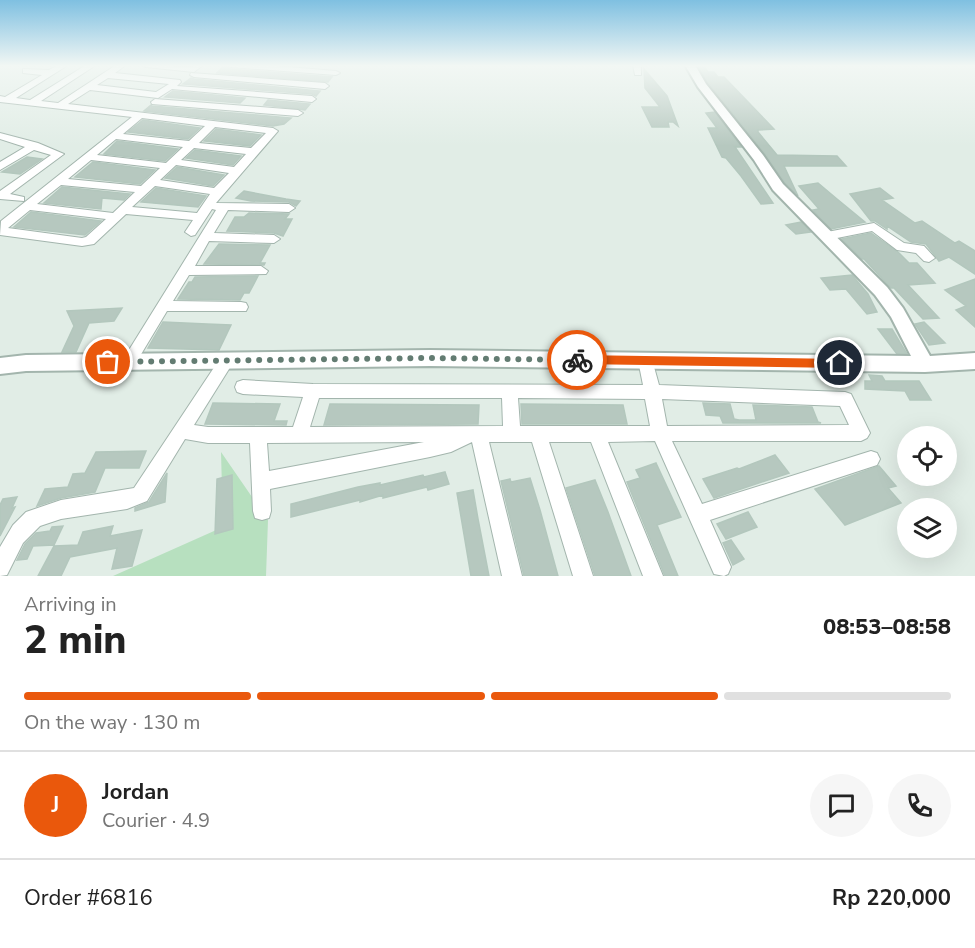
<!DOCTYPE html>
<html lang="en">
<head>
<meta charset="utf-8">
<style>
	body { margin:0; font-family:"Nunito Sans",sans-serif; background:#f6f6f6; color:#222; height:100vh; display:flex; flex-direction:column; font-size:22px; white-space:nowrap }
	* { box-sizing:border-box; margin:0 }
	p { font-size:20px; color:#767676 }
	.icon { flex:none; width:33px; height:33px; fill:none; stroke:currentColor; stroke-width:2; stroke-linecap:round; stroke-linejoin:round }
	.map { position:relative; height:576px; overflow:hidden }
	.side { display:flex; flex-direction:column; background:#fff; flex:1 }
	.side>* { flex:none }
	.buttons { position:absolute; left:897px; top:426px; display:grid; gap:12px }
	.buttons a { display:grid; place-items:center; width:60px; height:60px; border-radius:50%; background:#fff; box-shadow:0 6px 24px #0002; font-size:30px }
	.pin { position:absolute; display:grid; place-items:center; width:51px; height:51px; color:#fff; margin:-26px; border:3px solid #fff; border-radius:50%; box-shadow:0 2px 6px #0007 }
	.courier { position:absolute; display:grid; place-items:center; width:60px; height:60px; margin:-30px; border:4px solid #ea580c; border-radius:50%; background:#fff; color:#222; box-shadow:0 2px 8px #0007 }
	.overview em { font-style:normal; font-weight:800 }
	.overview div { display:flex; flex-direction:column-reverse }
	.overview { display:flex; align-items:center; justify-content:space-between; height:102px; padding:0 24px }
	h1 { font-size:39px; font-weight:800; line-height:45px }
	.bar { display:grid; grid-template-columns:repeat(4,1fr); gap:9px 6px; align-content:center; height:72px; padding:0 24px }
	.bar i { height:8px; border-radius:4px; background:#e0e0e0 }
	.bar .on { background:#ea580c }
	.bar p { grid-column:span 4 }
	.line { display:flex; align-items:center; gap:15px; padding:0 24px; border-top:2px solid #e0e0e0 }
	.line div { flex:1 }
	.round { display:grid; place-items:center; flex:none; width:63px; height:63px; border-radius:32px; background:#f6f6f6 }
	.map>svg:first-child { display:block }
	.green { fill:#b7e0bf }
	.building { fill:#b6c8bf; stroke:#b3c7bd; stroke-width:1.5 }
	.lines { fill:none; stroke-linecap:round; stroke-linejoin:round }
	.minor-casing { stroke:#a3b5ad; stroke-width:2 }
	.tertiary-casing { stroke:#a3b5ad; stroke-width:4 }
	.minor { fill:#fff; fill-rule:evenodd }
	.tertiary { fill:#fff; fill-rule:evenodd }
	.route { fill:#ea580c }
	.done { stroke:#637c72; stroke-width:6; stroke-dasharray:0 10.8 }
</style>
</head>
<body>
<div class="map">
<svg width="975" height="576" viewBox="0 0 975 576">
	<rect width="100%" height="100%" fill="#e1ede6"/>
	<path class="green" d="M 221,452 L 268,520 L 266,576 L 113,576 L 223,527 Z"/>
	<path class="building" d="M 224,66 L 231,69 L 332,77 L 328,82 L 217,73 Z
		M 698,66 L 704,66 L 708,72 L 714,72 L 718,77 L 724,77 L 774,129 L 758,130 L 758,132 L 777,155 L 837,156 L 846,166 L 784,166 L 798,196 L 785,183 L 765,154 L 708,83 Z
		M 644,69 L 667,96 L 678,126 L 673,122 L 668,122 L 669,127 L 652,127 L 642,107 L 660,107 L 645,88 Z
		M 191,78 L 194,79 L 320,91 L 316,96 L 312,94 L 183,84 Z
		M 173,91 L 245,98 L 240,103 L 165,97 Z
		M 268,100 L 310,104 L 305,110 L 264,105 Z
		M 151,105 L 152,106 L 291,118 L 284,124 L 273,126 L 144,111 Z
		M 715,112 L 741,147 L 735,147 L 773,203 L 761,204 L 741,176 L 726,158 L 722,157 L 708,128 L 717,128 L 706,113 Z
		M 143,120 L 200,128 L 188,139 L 128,132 Z
		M 216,129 L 261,135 L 250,146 L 204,141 Z
		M 117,141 L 178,149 L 165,161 L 104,154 Z
		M 195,150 L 241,156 L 233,165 L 186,158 Z
		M 27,157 L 42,159 L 20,174 L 2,172 Z
		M 93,162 L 155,170 L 140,184 L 75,177 Z
		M 177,167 L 224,175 L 213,186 L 165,178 Z
		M 818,183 L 837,199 L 865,222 L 831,229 L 813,210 L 819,209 L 799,186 Z
		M 62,187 L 130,194 L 124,200 L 102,198 L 101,209 L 44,203 Z
		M 156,188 L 206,196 L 198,207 L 141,202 Z
		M 880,188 L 893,198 L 882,200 L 915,223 L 922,221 L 955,243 L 959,241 L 975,251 L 975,274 L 949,257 L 939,261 L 926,244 L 911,242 L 887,226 L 887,229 L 875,221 L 871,221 L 850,194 Z
		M 244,191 L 286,199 L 300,201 L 296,206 L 289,202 L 251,201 L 236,198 Z
		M 31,212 L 101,221 L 85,235 L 14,227 Z
		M 249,213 L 289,214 L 285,219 L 292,219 L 283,236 L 274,233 L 227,231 L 235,217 L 244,217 Z
		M 801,222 L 811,232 L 796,234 L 786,225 Z
		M 871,233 L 898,252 L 909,263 L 917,263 L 935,283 L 908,285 L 939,318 L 923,319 L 894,288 L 891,288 L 864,259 L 862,259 L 842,239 Z
		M 219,244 L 270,245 L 260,263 L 265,263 L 264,265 L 204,264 Z
		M 852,275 L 868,294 L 877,312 L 867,314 L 846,289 L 830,290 L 821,278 Z
		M 258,276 L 249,293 L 244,293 L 240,300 L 178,299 L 189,282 L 192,282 L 195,277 Z
		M 975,279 L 975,327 L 956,310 L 966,306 L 945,290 Z
		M 122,308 L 114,321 L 89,323 L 76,352 L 62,352 L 74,326 L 67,311 Z
		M 163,322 L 207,324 L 231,325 L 219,350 L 148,348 Z
		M 924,322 L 945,343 L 929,345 L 915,324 Z
		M 878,329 L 892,329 L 907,354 L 897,354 Z
		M 869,375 L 882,376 L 885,381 L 919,381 L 931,400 L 910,400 L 905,391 L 865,389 L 865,381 L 872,381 Z
		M 213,403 L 280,404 L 274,421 L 287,421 L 286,425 L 205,424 Z
		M 703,403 L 730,404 L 734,419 L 739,420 L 756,420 L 753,405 L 812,407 L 818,422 L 821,423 L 723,423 L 720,416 L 706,415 Z
		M 330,404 L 479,405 L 478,424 L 324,425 Z
		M 521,404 L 623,405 L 627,424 L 522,424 Z
		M 146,451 L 139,468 L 105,468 L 95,492 L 61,498 L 37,506 L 45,489 L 68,487 L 73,474 L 85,473 L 96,452 Z
		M 775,455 L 789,473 L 714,498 L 703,479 L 737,468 L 739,469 Z
		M 656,463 L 681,517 L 657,525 L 678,576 L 665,576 L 627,482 L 640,478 L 636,470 Z
		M 879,466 L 896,486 L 888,488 L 901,503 L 845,525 L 815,489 Z
		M 445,472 L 449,484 L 428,490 L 427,487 L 383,498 L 383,495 L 360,502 L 360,500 L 291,517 L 291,504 L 358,487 L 380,483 L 380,485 L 423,475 L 424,477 Z
		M 167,473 L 165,502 L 135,511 L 135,508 L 149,502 Z
		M 232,475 L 233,529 L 215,534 L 217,479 Z
		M 530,478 L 540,510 L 558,576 L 524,576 L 501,481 L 510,479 L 511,482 Z
		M 595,480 L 608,512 L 631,576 L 595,576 L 566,488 Z
		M 473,490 L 478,519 L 489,576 L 471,576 L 457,493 Z
		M 17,497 L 12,508 L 15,507 L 0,536 L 0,505 L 3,499 Z
		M 748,512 L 757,527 L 726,539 L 717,524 Z
		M 63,526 L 54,545 L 33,546 L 27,559 L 17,560 L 25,544 L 36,533 L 50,531 L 52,527 Z
		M 113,526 L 110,536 L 142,530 L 132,566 L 112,569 L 117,548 L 70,557 L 61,576 L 38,576 L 54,546 L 78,545 L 83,532 Z
		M 731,540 L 744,559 L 733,565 L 723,543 Z"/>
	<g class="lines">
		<g class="minor-casing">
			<path id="minor" d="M 58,65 L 68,65 L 16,98 L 30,100 L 86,65 L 96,65 L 41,101 L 58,103 L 116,65 L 126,65 L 115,73 L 180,80 L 181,82 L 177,86 L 312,96 L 316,99 L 312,102 L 172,89 L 158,98 L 90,90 L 68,104 L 273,128 L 278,131 L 216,203 L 289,204 L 295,208 L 289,212 L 228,210 L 214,233 L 274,235 L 280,239 L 274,243 L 209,241 L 195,266 L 261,266 L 268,271 L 266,274 L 189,275 L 173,301 L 241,302 L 246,303 L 248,307 L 246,311 L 167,311 L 134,366 L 129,368 L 124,366 L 121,362 L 124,358 L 216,210 L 212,209 L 195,235 L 191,236 L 185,232 L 193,220 L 126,214 L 94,244 L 82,246 L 0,235 L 1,221 L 132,117 L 0,102 L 0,96 L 5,97 L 42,75 L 23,73 L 23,69 L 49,70 ZM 108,78 L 169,84 L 156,92 L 97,85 ZM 142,118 L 205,126 L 189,141 L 123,134 ZM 215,127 L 266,133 L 251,148 L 199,143 ZM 116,139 L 183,147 L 166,163 L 97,155 ZM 194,148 L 246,154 L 234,167 L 181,160 ZM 91,160 L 160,168 L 141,186 L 68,179 ZM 176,165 L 229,173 L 214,188 L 160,180 ZM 61,185 L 135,192 L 113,213 L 37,204 ZM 155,186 L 210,194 L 197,213 L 132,207 ZM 30,210 L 106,219 L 86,237 L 82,238 L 8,228 Z
				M 142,65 L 192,67 L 194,65 L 203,65 L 194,72 L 146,67 Z
				M 227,65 L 264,65 L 336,71 L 340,73 L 336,75 L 231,67 Z
				M 633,65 L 641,65 L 641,75 L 635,75 Z
				M 191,73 L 325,83 L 329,86 L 325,89 L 194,77 L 190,75 Z
				M 155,99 L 298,110 L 303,113 L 298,116 L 152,104 L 151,102 Z
				M 0,133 L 38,143 L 64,154 L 10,194 L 24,197 L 24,201 L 0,199 L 0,191 L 51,155 L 34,150 L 0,170 L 0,162 L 25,147 L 0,139 Z
				M 874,223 L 904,243 L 924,246 L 935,258 L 929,262 L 924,261 L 916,253 L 897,250 L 872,231 L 827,240 L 821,236 L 827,232 Z
				M 646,354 L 651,356 L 659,385 L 845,392 L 851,394 L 870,433 L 867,438 L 861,441 L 672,441 L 702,504 L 871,451 L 877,453 L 880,459 L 877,465 L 710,520 L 731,567 L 728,574 L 724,576 L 714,574 L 655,441 L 608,442 L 663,576 L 643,576 L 591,442 L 549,442 L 593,576 L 573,576 L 532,442 L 489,442 L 522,576 L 502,576 L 472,442 L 451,452 L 430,457 L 270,489 L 271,511 L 269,518 L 262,520 L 255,518 L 253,511 L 250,443 L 208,443 L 185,439 L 147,501 L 127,509 L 61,519 L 40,526 L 23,543 L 7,575 L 0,576 L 0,547 L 13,525 L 26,512 L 61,500 L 134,488 L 221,357 L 226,355 L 231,357 L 234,361 L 194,425 L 208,427 L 293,427 L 303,397 L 243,394 L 237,392 L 235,387 L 237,382 L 243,380 L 313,384 L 643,385 L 638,360 L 641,356 ZM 319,398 L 502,398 L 503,426 L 310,427 ZM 518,398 L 645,399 L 650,426 L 520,426 ZM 662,399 L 840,406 L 849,425 L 667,426 ZM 424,442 L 269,471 L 267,443 Z"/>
		</g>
		<g class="tertiary-casing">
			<path id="tertiary" d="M 685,65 L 695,65 L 706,84 L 763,155 L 783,184 L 887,287 L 903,308 L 930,356 L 975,353 L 975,369 L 925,372 L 430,366 L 26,371 L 0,374 L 0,358 L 26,355 L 430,350 L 911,356 L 891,317 L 875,295 L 773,190 L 754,160 L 698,87 Z"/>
		</g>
		<use href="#minor" class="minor"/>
		<use href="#tertiary" class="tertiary"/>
	</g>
	<linearGradient id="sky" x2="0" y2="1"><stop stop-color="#7fc0e1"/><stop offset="0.45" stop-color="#f2f7f4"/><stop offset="1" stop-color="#f2f7f4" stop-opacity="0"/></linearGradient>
	<rect width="975" height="146" fill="url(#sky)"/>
	<path class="route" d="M 577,355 L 840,359 L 846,363 L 840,368 L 577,364 L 572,360 Z"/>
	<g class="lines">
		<path class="done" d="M 108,362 L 430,358 L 577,360"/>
	</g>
</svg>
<div class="buttons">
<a><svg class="icon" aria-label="locate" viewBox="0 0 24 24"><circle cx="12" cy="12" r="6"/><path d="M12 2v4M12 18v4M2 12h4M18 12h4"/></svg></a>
<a><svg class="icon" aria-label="layers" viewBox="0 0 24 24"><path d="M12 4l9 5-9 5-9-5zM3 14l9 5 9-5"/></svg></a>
</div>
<div class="pin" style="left:108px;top:362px;background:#ea580c"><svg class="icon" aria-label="bag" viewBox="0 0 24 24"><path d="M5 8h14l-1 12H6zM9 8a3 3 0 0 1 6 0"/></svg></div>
<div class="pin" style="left:840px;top:363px;background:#1f2937"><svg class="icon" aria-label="home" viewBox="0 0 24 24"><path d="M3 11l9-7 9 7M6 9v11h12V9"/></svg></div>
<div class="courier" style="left:577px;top:360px"><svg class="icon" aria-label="bike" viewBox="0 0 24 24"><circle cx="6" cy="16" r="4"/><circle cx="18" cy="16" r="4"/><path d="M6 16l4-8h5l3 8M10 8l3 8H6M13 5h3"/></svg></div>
</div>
<section class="side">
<div class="overview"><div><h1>2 min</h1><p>Arriving in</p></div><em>08:53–08:58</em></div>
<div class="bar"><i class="on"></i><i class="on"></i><i class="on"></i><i></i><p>On the way · 130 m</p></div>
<div class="line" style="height:108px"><b class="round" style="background:#ea580c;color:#fff">J</b><div><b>Jordan</b><p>Courier · 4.9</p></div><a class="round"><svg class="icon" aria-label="chat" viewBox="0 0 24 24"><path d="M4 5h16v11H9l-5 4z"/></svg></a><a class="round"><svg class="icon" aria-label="phone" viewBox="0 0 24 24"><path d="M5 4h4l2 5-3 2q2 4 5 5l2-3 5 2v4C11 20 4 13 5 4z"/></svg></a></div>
<div class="line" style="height:78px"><div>Order #6816</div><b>Rp 220,000</b></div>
</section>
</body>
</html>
